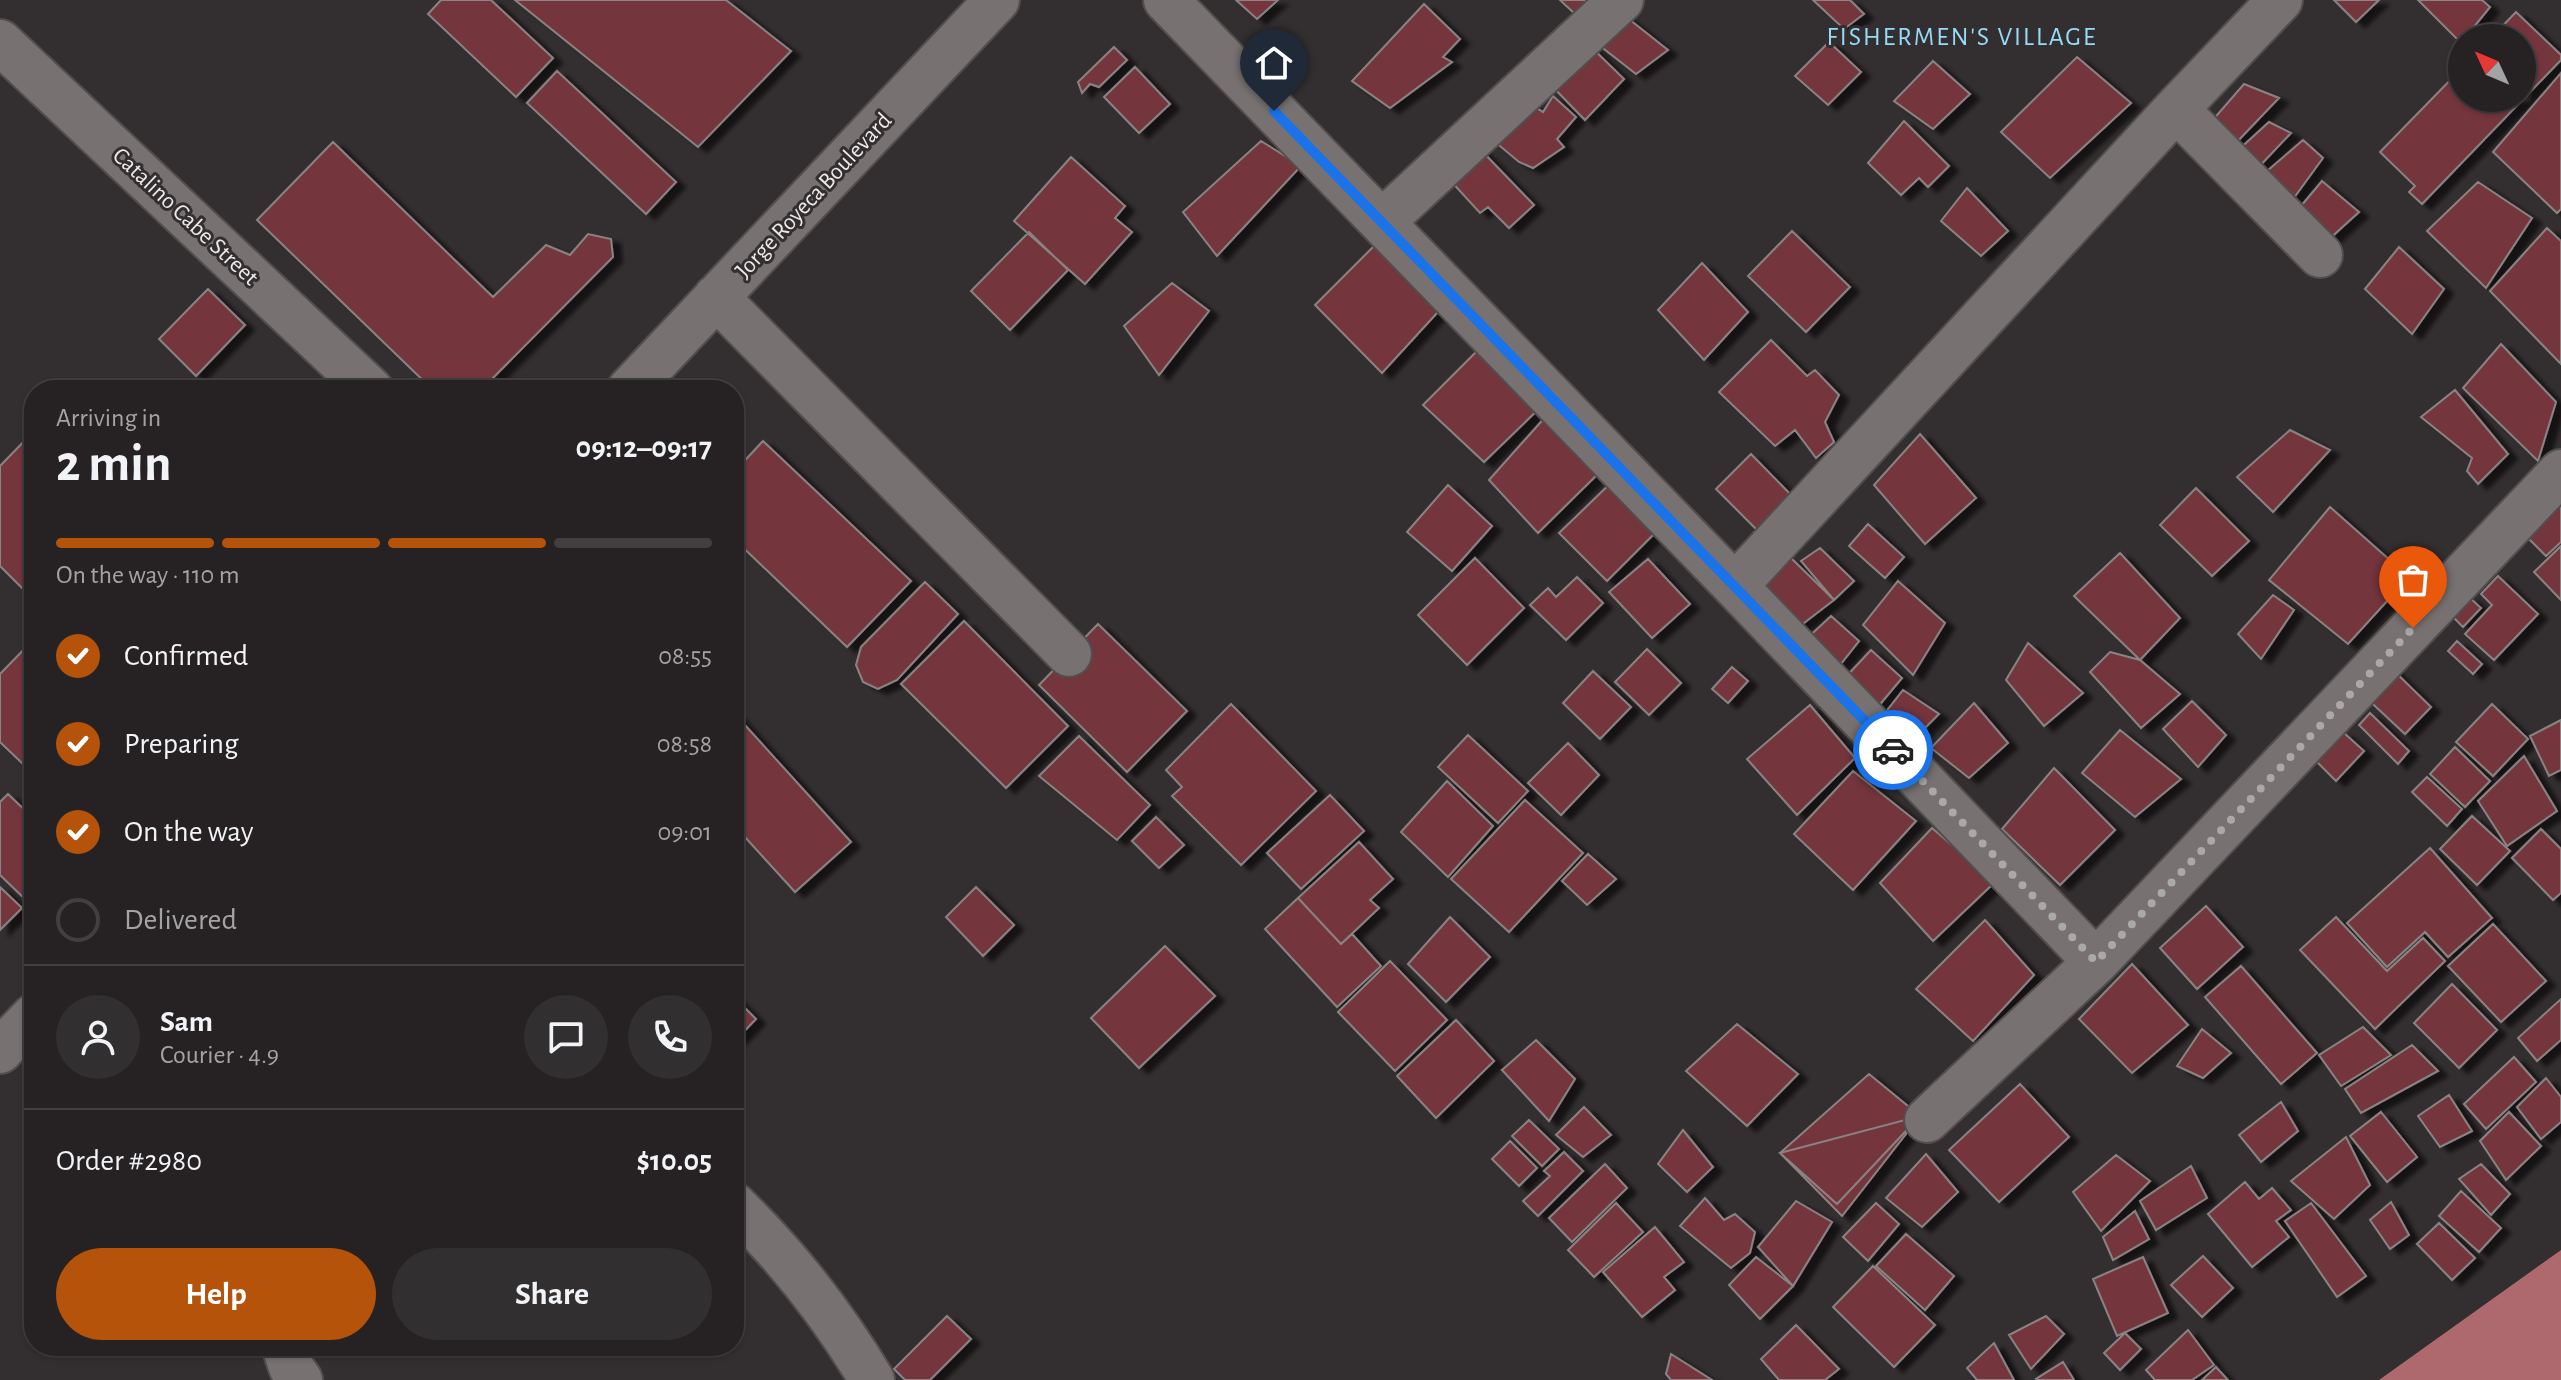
<!DOCTYPE html>
<html lang="en">
<head>
<meta charset="utf-8">
<style>
	body { margin:0; font-family:"Alegreya Sans",sans-serif; background:#322f30; color:#f1f3f6; height:100vh; display:flex; flex-direction:column; font-size:30px; white-space:nowrap }
	* { box-sizing:border-box; margin:0 }
	p { font-size:26px; color:#a4a4a6 }
	.icon { flex:none; width:44px; height:44px; fill:none; stroke:currentColor; stroke-width:2; stroke-linecap:round; stroke-linejoin:round }
	.map { position:relative; flex:1; overflow:hidden }
	.sheet { position:absolute; left:24px; top:380px; width:720px; height:976px; display:flex; flex-direction:column; background:#262223; border-radius:32px; box-shadow:0 2px 6px #0004,0 0 0 2px #423f41 }
	.sheet>* { flex:none }
	.needle { width:52px; rotate:314deg }
	.controls { position:absolute; left:2448px; top:24px; display:grid; gap:16px }
	.controls a { display:grid; place-items:center; width:88px; height:88px; border-radius:50%; background:#262223; box-shadow:0 2px 6px #0004,0 0 0 2px #423f41; font-size:40px }
	.pin { position:absolute; display:grid; place-items:center; width:68px; height:68px; color:#fff; margin:-82px -34px; border-radius:50% 50% 50% 0; rotate:-45deg; box-shadow:0 0 8px #0007 }
	.pin .icon { rotate:45deg }
	.courier { position:absolute; display:grid; place-items:center; width:80px; height:80px; margin:-40px; border:6px solid #1a73e8; border-radius:50%; background:#fff; color:#222; box-shadow:0 2px 10px #0007 }
	.head em { font-style:normal; font-weight:700 }
	.head div { display:flex; flex-direction:column-reverse }
	.head { display:flex; align-items:center; justify-content:space-between; height:136px; padding:0 32px }
	h1 { font-size:52px; font-weight:700; line-height:60px }
	.bar { display:grid; grid-template-columns:repeat(4,1fr); gap:12px 8px; align-content:center; height:96px; padding:0 32px }
	.bar i { height:10px; border-radius:6px; background:#423f41 }
	.bar .current { background:#b45309 }
	.bar p { grid-column:span 4 }
	.line { display:flex; align-items:center; gap:20px; padding:0 32px; border-top:2px solid #423f41 }
	.line div { flex:1 }
	.round { display:grid; place-items:center; flex:none; width:84px; height:84px; border-radius:42px; background:#322f30 }
	ol { padding:0 32px; list-style:none }
	li { display:flex; align-items:center; gap:24px; height:88px }
	li p { margin-inline-start:auto }
	li .icon { padding:8px; border-radius:50%; background:#b45309; color:#fff; stroke-width:4 }
	li:last-child { color:#a4a4a6 }
	li i { width:44px; height:44px; border:4px solid #423f41; border-radius:50% }
	.cta { display:flex; gap:16px; margin-top:auto; padding:16px 32px }
	.cta a { flex:1; height:92px; border-radius:48px; background:#b45309; color:#fff; font-size:32px; font-weight:700; line-height:92px; text-align:center }
	.cta a+a { background:#322f30; color:#f1f3f6 }
	.map>svg:first-child { display:block }
	.water { fill:#ae696e }
	.building { fill:#75363d; stroke:#898383; stroke-width:2; filter:url(#shadow) }
	.lines { fill:none; stroke-linecap:round; stroke-linejoin:round }
	.minor-casing { stroke:#514e4e; stroke-width:48 }
	.minor { stroke:#777171; stroke-width:44 }
	.done { stroke:#aba8a8; stroke-width:8; stroke-dasharray:0 14.4 }
	.route { stroke:#1a73e8; stroke-width:10 }
	.labels { text-anchor:middle; stroke-width:6; stroke-linejoin:round; paint-order:stroke }
	.street-label { font-size:24px; fill:#ece9e9; stroke:#332e2f }
	.neighbourhood-label { font-size:26px; letter-spacing:2px; fill:#96dbf8; stroke:#332e2f }
</style>
</head>
<body>
<div class="map">
<svg width="2561" height="1380" viewBox="0 0 2561 1380">
	<defs>
		<filter id="shadow"><feDropShadow dx="9" dy="5" stdDeviation="2" flood-color="#0009"/></filter>
	</defs>
	<rect width="100%" height="100%" fill="#332e2f"/>
	<path class="water" d="M 2561,1250 L 2561,1380 L 2379,1380 Z"/>
	<path class="building" d="M 441,0 L 491,0 L 553,58 L 516,97 L 428,14 Z
		M 515,0 L 726,0 L 791,51 L 698,147 Z
		M 1236,0 L 1278,0 L 1257,19 Z
		M 1560,0 L 1587,0 L 1575,14 Z
		M 1813,0 L 1850,0 L 1864,14 L 1844,29 Z
		M 2334,0 L 2379,0 L 2356,22 Z
		M 2418,0 L 2482,0 L 2490,7 L 2465,38 L 2462,38 L 2461,43 Z
		M 1424,4 L 1460,39 L 1443,57 L 1452,62 L 1390,108 L 1352,81 Z
		M 2516,12 L 2561,55 L 2561,60 L 2422,204 L 2409,192 L 2415,186 L 2380,152 L 2462,68 L 2462,98 L 2522,98 L 2522,38 L 2491,38 Z
		M 1625,16 L 1668,50 L 1636,74 L 1599,45 Z
		M 1586,42 L 1624,79 L 1585,120 L 1543,77 Z
		M 1829,42 L 1861,72 L 1828,105 L 1795,76 Z
		M 1114,47 L 1127,60 L 1099,87 L 1090,84 L 1082,93 L 1078,82 Z
		M 2077,57 L 2131,103 L 2050,178 L 2001,132 Z
		M 1933,61 L 1970,94 L 1933,129 L 1894,101 Z
		M 1135,67 L 1170,104 L 1139,133 L 1104,97 Z
		M 557,71 L 676,182 L 646,214 L 527,103 Z
		M 2561,73 L 2561,209 L 2557,213 L 2493,152 Z
		M 2244,84 L 2279,98 L 2234,145 L 2211,122 Z
		M 1553,96 L 1576,117 L 1557,139 L 1564,147 L 1533,168 L 1519,162 L 1488,136 L 1523,99 L 1543,112 Z
		M 1904,121 L 1949,166 L 1928,187 L 1919,178 L 1901,195 L 1868,163 Z
		M 2269,122 L 2291,133 L 2254,172 L 2235,153 Z
		M 2303,140 L 2323,158 L 2288,206 L 2259,178 Z
		M 1261,141 L 1301,166 L 1217,256 L 1183,212 Z
		M 333,142 L 493,297 L 546,245 L 570,255 L 588,234 L 611,239 L 613,257 L 481,390 L 433,390 L 257,220 Z
		M 1477,146 L 1534,205 L 1509,228 L 1488,207 L 1480,213 L 1448,178 Z
		M 1071,157 L 1125,206 L 1115,218 L 1132,232 L 1085,284 L 1014,221 Z
		M 2322,181 L 2359,212 L 2326,242 L 2296,212 Z
		M 2478,182 L 2532,218 L 2486,288 L 2427,231 Z
		M 1967,188 L 2008,231 L 1981,256 L 1941,221 Z
		M 2547,228 L 2561,241 L 2561,364 L 2490,291 Z
		M 1792,231 L 1850,287 L 1806,332 L 1748,276 Z
		M 1029,232 L 1068,270 L 1010,330 L 971,291 Z
		M 1382,238 L 1448,301 L 1382,373 L 1315,305 Z
		M 2399,247 L 2444,289 L 2412,334 L 2365,289 Z
		M 1702,263 L 1748,312 L 1704,360 L 1658,310 Z
		M 1172,283 L 1209,311 L 1159,375 L 1124,326 Z
		M 208,289 L 245,325 L 196,376 L 159,339 Z
		M 1771,340 L 1807,376 L 1815,370 L 1839,395 L 1825,422 L 1834,442 L 1816,458 L 1795,430 L 1775,446 L 1719,392 Z
		M 1487,341 L 1547,401 L 1484,462 L 1423,405 Z
		M 2501,344 L 2556,402 L 2538,461 L 2463,388 Z
		M 2455,390 L 2508,454 L 2478,484 L 2467,471 L 2472,458 L 2421,417 Z
		M 1548,414 L 1606,466 L 1538,533 L 1489,480 Z
		M 2290,430 L 2330,450 L 2273,512 L 2237,477 Z
		M 34,431 L 34,592 L 30,596 L 0,566 L 0,466 Z
		M 1920,434 L 1976,498 L 1925,544 L 1874,485 Z
		M 763,441 L 911,581 L 847,647 L 734,539 L 734,472 Z
		M 1751,454 L 1796,500 L 1761,534 L 1716,489 Z
		M 1616,478 L 1663,525 L 1607,581 L 1559,533 Z
		M 1448,485 L 1492,526 L 1452,571 L 1407,532 Z
		M 2196,488 L 2249,541 L 2212,576 L 2160,525 Z
		M 2561,500 L 2561,542 L 2546,556 L 2525,535 Z
		M 2330,507 L 2409,577 L 2348,644 L 2269,580 Z
		M 1868,524 L 1904,557 L 1885,578 L 1849,546 Z
		M 2561,546 L 2561,600 L 2534,572 Z
		M 1820,548 L 1854,581 L 1834,600 L 1801,561 Z
		M 2120,553 L 2180,618 L 2140,660 L 2074,596 Z
		M 1475,558 L 1524,608 L 1467,665 L 1418,615 Z
		M 1791,558 L 1834,600 L 1791,633 L 1754,596 Z
		M 1648,559 L 1690,604 L 1652,638 L 1609,592 Z
		M 2498,576 L 2538,614 L 2494,660 L 2465,634 L 2492,605 L 2481,594 Z
		M 1577,577 L 1603,603 L 1566,640 L 1530,605 L 1548,588 L 1556,597 Z
		M 1898,581 L 1945,623 L 1913,675 L 1863,625 Z
		M 925,582 L 958,614 L 897,680 L 878,689 L 863,682 L 856,665 L 861,647 Z
		M 2273,595 L 2294,610 L 2261,659 L 2238,634 Z
		M 2469,597 L 2481,608 L 2463,627 L 2452,616 Z
		M 1831,616 L 1859,641 L 1833,674 L 1802,643 Z
		M 964,621 L 1068,726 L 1006,788 L 901,684 Z
		M 1098,624 L 1187,711 L 1127,772 L 1039,685 Z
		M 34,639 L 34,757 L 25,766 L 0,742 L 0,674 Z
		M 2457,641 L 2482,664 L 2473,674 L 2448,651 Z
		M 2028,643 L 2083,693 L 2044,726 L 2006,680 Z
		M 1647,649 L 1681,683 L 1649,715 L 1615,682 Z
		M 1871,650 L 1902,678 L 1872,714 L 1842,681 Z
		M 2110,652 L 2140,660 L 2180,694 L 2141,728 L 2090,672 Z
		M 2388,665 L 2431,707 L 2405,734 L 2361,693 Z
		M 1732,667 L 1748,681 L 1728,703 L 1712,689 Z
		M 1593,671 L 1631,707 L 1600,739 L 1563,703 Z
		M 1903,690 L 1939,714 L 1905,748 L 1878,722 Z
		M 2192,701 L 2226,735 L 2198,767 L 2163,729 Z
		M 1974,703 L 2008,743 L 1969,778 L 1931,748 Z
		M 1231,704 L 1316,791 L 1241,865 L 1172,796 L 1182,787 L 1166,770 Z
		M 2492,704 L 2528,739 L 2493,776 L 2456,742 Z
		M 1810,705 L 1855,758 L 1797,815 L 1747,759 Z
		M 734,713 L 851,842 L 795,892 L 734,825 Z
		M 2370,713 L 2409,751 L 2398,764 L 2359,725 Z
		M 2561,720 L 2561,770 L 2549,776 L 2530,736 Z
		M 2120,730 L 2181,779 L 2135,817 L 2082,773 Z
		M 2343,732 L 2364,751 L 2336,781 L 2316,761 Z
		M 1468,735 L 1528,791 L 1498,823 L 1438,767 Z
		M 1079,736 L 1150,805 L 1117,840 L 1039,776 Z
		M 1568,743 L 1599,775 L 1561,815 L 1528,783 Z
		M 2455,747 L 2490,781 L 2465,807 L 2430,774 Z
		M 2524,756 L 2557,811 L 2507,846 L 2478,801 Z
		M 2054,768 L 2115,830 L 2060,885 L 2002,829 Z
		M 1853,771 L 1916,821 L 1853,890 L 1794,834 Z
		M 2427,777 L 2462,809 L 2447,826 L 2412,792 Z
		M 1447,781 L 1493,826 L 1448,877 L 1401,832 Z
		M 8,794 L 34,819 L 34,894 L 27,901 L 0,875 L 0,802 Z
		M 1330,795 L 1364,831 L 1301,889 L 1267,853 Z
		M 1525,800 L 1583,853 L 1509,932 L 1451,879 Z
		M 2472,816 L 2510,851 L 2477,885 L 2440,849 Z
		M 1156,817 L 1184,845 L 1159,868 L 1132,841 Z
		M 1932,828 L 1995,882 L 1933,941 L 1880,883 Z
		M 2541,829 L 2561,849 L 2561,893 L 2553,900 L 2512,858 Z
		M 1359,842 L 1393,879 L 1370,900 L 1379,908 L 1341,944 L 1298,898 Z
		M 2430,848 L 2492,918 L 2448,957 L 2425,932 L 2387,967 L 2347,923 Z
		M 1588,854 L 1616,879 L 1587,905 L 1562,881 Z
		M 0,887 L 22,908 L 0,930 Z
		M 976,887 L 1014,925 L 983,956 L 946,917 Z
		M 1298,898 L 1341,944 L 1352,934 L 1381,966 L 1337,1007 L 1265,929 Z
		M 2206,906 L 2243,947 L 2197,989 L 2160,948 Z
		M 1450,917 L 1490,957 L 1446,1002 L 1408,964 Z
		M 2336,917 L 2387,971 L 2423,938 L 2445,961 L 2375,1029 L 2300,950 Z
		M 1985,920 L 2034,975 L 1973,1041 L 1916,989 Z
		M 2493,924 L 2546,981 L 2501,1022 L 2448,966 Z
		M 1165,946 L 1215,996 L 1139,1068 L 1091,1018 Z
		M 1390,961 L 1447,1020 L 1395,1071 L 1338,1012 Z
		M 2132,964 L 2188,1025 L 2132,1073 L 2079,1019 Z
		M 2241,966 L 2317,1053 L 2281,1084 L 2205,997 Z
		M 2452,984 L 2497,1030 L 2459,1068 L 2414,1023 Z
		M 734,997 L 756,1019 L 736,1040 L 734,1038 Z
		M 2561,999 L 2561,1040 L 2537,1061 L 2518,1038 Z
		M 1456,1020 L 1494,1061 L 1436,1118 L 1397,1076 Z
		M 1737,1024 L 1798,1074 L 1747,1126 L 1686,1071 Z
		M 2363,1027 L 2391,1055 L 2341,1086 L 2319,1055 Z
		M 2202,1029 L 2231,1053 L 2203,1078 L 2177,1066 Z
		M 1536,1040 L 1575,1079 L 1549,1121 L 1502,1070 Z
		M 2412,1045 L 2438,1071 L 2361,1113 L 2345,1089 Z
		M 2514,1057 L 2536,1082 L 2486,1129 L 2464,1104 Z
		M 1869,1074 L 1920,1116 L 1842,1216 L 1780,1153 Z
		M 2546,1078 L 2561,1097 L 2561,1122 L 2541,1139 L 2517,1107 Z
		M 2020,1084 L 2069,1137 L 1999,1202 L 1949,1150 Z
		M 2449,1095 L 2472,1131 L 2440,1147 L 2418,1116 Z
		M 2281,1102 L 2298,1131 L 2261,1162 L 2239,1135 Z
		M 1584,1107 L 1611,1135 L 1583,1157 L 1556,1135 Z
		M 2381,1112 L 2417,1157 L 2387,1182 L 2350,1136 Z
		M 2509,1112 L 2541,1146 L 2506,1180 L 2480,1141 Z
		M 1920,1116 L 1837,1204 L 1780,1153 Z
		M 1529,1120 L 1559,1149 L 1542,1166 L 1512,1136 Z
		M 1683,1130 L 1713,1167 L 1687,1192 L 1658,1164 Z
		M 2346,1137 L 2370,1185 L 2334,1219 L 2291,1181 Z
		M 1510,1141 L 1537,1168 L 1519,1186 L 1492,1159 Z
		M 1564,1152 L 1583,1171 L 1538,1216 L 1523,1201 L 1550,1176 L 1544,1171 Z
		M 1926,1154 L 1958,1192 L 1922,1227 L 1886,1198 Z
		M 2116,1155 L 2150,1181 L 2101,1231 L 2073,1192 Z
		M 1605,1164 L 1627,1188 L 1572,1242 L 1549,1218 Z
		M 2481,1164 L 2510,1194 L 2491,1215 L 2459,1179 Z
		M 2191,1166 L 2207,1198 L 2156,1230 L 2140,1201 Z
		M 2245,1182 L 2259,1199 L 2272,1188 L 2291,1210 L 2276,1221 L 2289,1237 L 2252,1267 L 2208,1214 Z
		M 2461,1191 L 2501,1228 L 2479,1252 L 2439,1216 Z
		M 1705,1198 L 1724,1220 L 1735,1214 L 1755,1232 L 1750,1253 L 1731,1268 L 1680,1226 Z
		M 1796,1201 L 1832,1222 L 1793,1286 L 1758,1247 Z
		M 2391,1202 L 2409,1235 L 2390,1249 L 2370,1220 Z
		M 1616,1203 L 1643,1232 L 1594,1277 L 1568,1250 Z
		M 1876,1203 L 1899,1224 L 1868,1261 L 1843,1237 Z
		M 2311,1203 L 2366,1276 L 2337,1297 L 2285,1221 Z
		M 2135,1211 L 2149,1239 L 2113,1260 L 2103,1237 Z
		M 2439,1223 L 2475,1258 L 2452,1280 L 2417,1244 Z
		M 1655,1227 L 1684,1262 L 1664,1277 L 1675,1290 L 1642,1317 L 1603,1272 Z
		M 1906,1234 L 1954,1276 L 1925,1310 L 1876,1266 Z
		M 2203,1256 L 2233,1288 L 2202,1317 L 2171,1285 Z
		M 1756,1257 L 1793,1286 L 1760,1319 L 1729,1285 Z
		M 2143,1257 L 2168,1313 L 2117,1336 L 2093,1279 Z
		M 1873,1266 L 1935,1325 L 1894,1367 L 1833,1307 Z
		M 947,1316 L 971,1339 L 930,1380 L 905,1380 L 894,1369 Z
		M 2046,1316 L 2064,1334 L 2031,1369 L 2009,1335 Z
		M 1796,1325 L 1839,1369 L 1825,1380 L 1779,1380 L 1761,1359 Z
		M 2188,1330 L 2214,1365 L 2192,1380 L 2155,1380 L 2146,1370 Z
		M 2125,1333 L 2141,1349 L 2120,1370 L 2104,1353 Z
		M 1994,1343 L 2014,1380 L 1977,1380 L 1967,1368 Z
		M 1671,1354 L 1712,1380 L 1671,1380 L 1666,1374 Z
		M 2063,1362 L 2074,1380 L 2037,1380 L 2036,1379 Z
		M 2216,1367 L 2228,1380 L 2202,1380 Z"/>
	<g class="lines">
		<g class="minor-casing">
			<path id="minor" d="M 1166,0 L 1735,586 L 2096,962
				M 0,42 L 371,390
				M 2176,109 L 2320,255
				M 1383,221 L 1621,0
				M 716,297 L 1069,654
				M 629,390 L 997,0
				M 1735,586 L 2176,109 L 2280,0
				M 0,1051 L 34,1016
				M 1927,1120 L 2096,962 L 2561,472
				M 734,1205 C 789,1258 833,1315 872,1380
				M 284,1346 L 291,1367 L 300,1380"/>
		</g>
		<use href="#minor" class="minor"/>
	</g>
	<g class="lines">
		<path class="done" d="M 1893,750 L 2096,962 L 2413,628"/>
		<path class="route" d="M 1274,111 L 1893,750"/>
	</g>
	<g class="labels">
		<g class="street-label">
			<text transform="translate(813 195) rotate(-47)" y="8">Jorge Royeca Boulevard</text>
			<text transform="translate(186 216) rotate(43)" y="8">Catalino Cabe Street</text>
		</g>
		<g class="neighbourhood-label">
			<text x="1962" y="45">FISHERMEN'S VILLAGE</text>
		</g>
	</g>
</svg>
<div class="controls">
<a><svg class="needle" viewBox="-14 -14 28 28"><path d="M0-13l5 13h-10z" fill="#e53935"/><path d="M0 13l5-13h-10z" fill="#a4a4a6"/></svg></a>
</div>
<div class="pin" style="left:2413px;top:628px;background:#ea580c"><svg class="icon" aria-label="bag" viewBox="0 0 24 24"><path d="M5 8h14l-1 12H6zM9 8a3 3 0 0 1 6 0"/></svg></div>
<div class="pin" style="left:1274px;top:111px;background:#1f2937"><svg class="icon" aria-label="home" viewBox="0 0 24 24"><path d="M3 11l9-7 9 7M6 9v11h12V9"/></svg></div>
<div class="courier" style="left:1893px;top:750px"><svg class="icon" aria-label="car" viewBox="0 0 24 24"><path d="M5 17H2v-5l4-1 3-4h7l3 4 3 1v5h-3M9 17h6M6 11h13"/><circle cx="7" cy="17" r="2"/><circle cx="17" cy="17" r="2"/></svg></div>
<section class="sheet">
<div class="head"><div><h1>2 min</h1><p>Arriving in</p></div><em>09:12–09:17</em></div>
<div class="bar"><i class="current"></i><i class="current"></i><i class="current"></i><i></i><p>On the way · 110 m</p></div>
<ol>
<li><svg class="icon" aria-label="check" viewBox="0 0 24 24"><path d="M5 12l5 5 9-10"/></svg>Confirmed<p>08:55</p></li>
<li><svg class="icon" aria-label="check" viewBox="0 0 24 24"><path d="M5 12l5 5 9-10"/></svg>Preparing<p>08:58</p></li>
<li><svg class="icon" aria-label="check" viewBox="0 0 24 24"><path d="M5 12l5 5 9-10"/></svg>On the way<p>09:01</p></li>
<li><i></i>Delivered</li>
</ol>
<div class="line" style="height:144px"><a class="round"><svg class="icon" aria-label="person" viewBox="0 0 24 24"><circle cx="12" cy="8" r="4"/><path d="M4 21q1-7 8-7t8 7"/></svg></a><div><b>Sam</b><p>Courier · 4.9</p></div><a class="round"><svg class="icon" aria-label="chat" viewBox="0 0 24 24"><path d="M4 5h16v11H9l-5 4z"/></svg></a><a class="round"><svg class="icon" aria-label="phone" viewBox="0 0 24 24"><path d="M5 4h4l2 5-3 2q2 4 5 5l2-3 5 2v4C11 20 4 13 5 4z"/></svg></a></div>
<div class="line" style="height:104px"><div>Order #2980</div><b>$10.05</b></div>
<div class="cta"><a>Help</a><a>Share</a></div>
</section>
</div>
</body>
</html>
